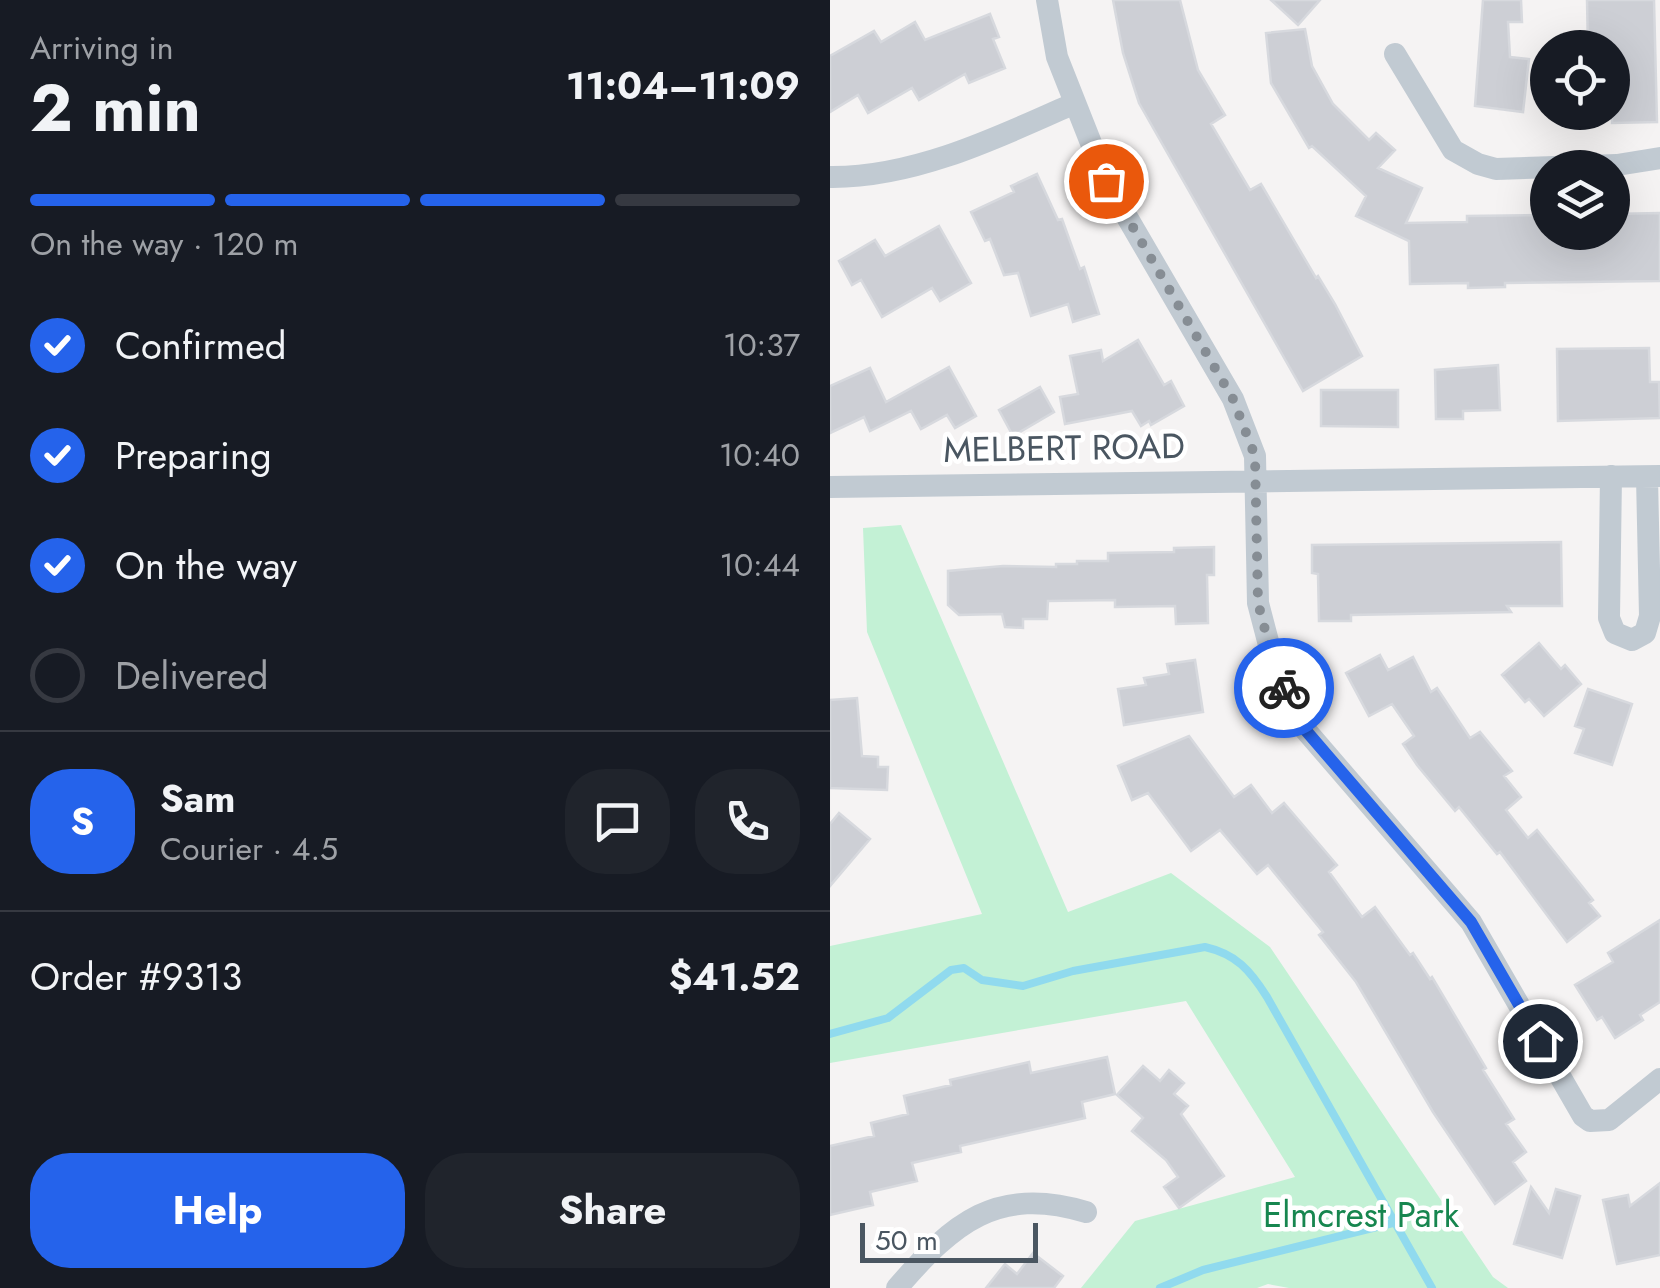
<!DOCTYPE html>
<html lang="en">
<head>
<meta charset="utf-8">
<style>
	body { margin:0; font-family:Jost,sans-serif; background:#20242c; color:#f1f3f6; height:100vh; display:flex; flex-direction:column; font-size:38px; white-space:nowrap }
	* { box-sizing:border-box; margin:0 }
	p { font-size:32px; color:#9ea1a6 }
	.icon { flex:none; width:55px; height:55px; fill:none; stroke:currentColor; stroke-width:2; stroke-linecap:round; stroke-linejoin:round }
	.map { position:relative; flex:1; overflow:hidden }
	.details { display:flex; flex-direction:column; background:#171b24; width:830px }
	.details>* { flex:none }
	.tools { position:absolute; left:700px; top:30px; display:grid; gap:20px }
	.tools a { display:grid; place-items:center; width:100px; height:100px; border-radius:50%; background:#171b24; box-shadow:0 10px 40px #0002; font-size:50px }
	.scale { position:absolute; left:30px; bottom:25px; width:178px; box-sizing:border-box; padding-left:10px; border:5px solid #4a5661; border-top:0; font-size:28px; line-height:35px; white-space:nowrap; color:#4a5661; -webkit-text-stroke:8px #fff; paint-order:stroke }
	.pin { position:absolute; display:grid; place-items:center; width:85px; height:85px; color:#fff; margin:-42px; border:5px solid #fff; border-radius:50%; box-shadow:0 2px 10px #0007 }
	.courier { position:absolute; display:grid; place-items:center; width:100px; height:100px; margin:-50px; border:8px solid #2563eb; border-radius:50%; background:#fff; color:#222; box-shadow:0 2px 12px #0007 }
	.overview em { font-style:normal; font-weight:700 }
	.overview div { display:flex; flex-direction:column-reverse }
	.overview { display:flex; align-items:center; justify-content:space-between; height:170px; padding:0 30px }
	h1 { font-size:65px; font-weight:700; line-height:75px }
	.bar { display:grid; grid-template-columns:repeat(4,1fr); gap:15px 10px; align-content:center; height:120px; padding:0 30px }
	.bar i { height:12px; border-radius:8px; background:#363941 }
	.bar .active { background:#2563eb }
	.bar p { grid-column:span 4 }
	.line { display:flex; align-items:center; gap:25px; padding:0 30px; border-top:2px solid #363941 }
	.line div { flex:1 }
	.round { display:grid; place-items:center; flex:none; width:105px; height:105px; border-radius:40px; background:#20242c }
	ol { padding:0 30px; list-style:none }
	li { display:flex; align-items:center; gap:30px; height:110px }
	li p { margin-inline-start:auto }
	li .icon { padding:10px; border-radius:50%; background:#2563eb; color:#fff; stroke-width:4 }
	li:last-child { color:#9ea1a6 }
	li i { width:55px; height:55px; border:5px solid #363941; border-radius:50% }
	.primary-button { display:flex; gap:20px; margin-top:auto; padding:20px 30px }
	.primary-button a { flex:1; height:115px; border-radius:40px; background:#2563eb; color:#fff; font-size:40px; font-weight:700; line-height:115px; text-align:center }
	.primary-button a+a { background:#20242c; color:#f1f3f6 }
	main { display:flex; flex:1; min-height:0 }
	.map>svg:first-child { display:block }
	.green { fill:#c3f1d5 }
	.lines { fill:none; stroke-linecap:round; stroke-linejoin:round }
	.stream { stroke:#90daee; stroke-width:8 }
	.building { fill:#cdcfd5; stroke:#d7d9de; stroke-width:2.5 }
	.minor { stroke:#c1cad2; stroke-width:22 }
	.done { stroke:#868d94; stroke-width:10; stroke-dasharray:0 18 }
	.route { stroke:#2563eb; stroke-width:12 }
	.labels { text-anchor:middle; stroke-width:9; stroke-linejoin:round; paint-order:stroke }
	.street-label { font-size:35px; fill:#4a5661; stroke:#fff }
	.park-label { font-size:35px; fill:#17864f; stroke:#fff }
</style>
</head>
<body>
<main>
<section class="details">
<div class="overview"><div><h1>2 min</h1><p>Arriving in</p></div><em>11:04–11:09</em></div>
<div class="bar"><i class="active"></i><i class="active"></i><i class="active"></i><i></i><p>On the way · 120 m</p></div>
<ol>
<li><svg class="icon" aria-label="check" viewBox="0 0 24 24"><path d="M5 12l5 5 9-10"/></svg>Confirmed<p>10:37</p></li>
<li><svg class="icon" aria-label="check" viewBox="0 0 24 24"><path d="M5 12l5 5 9-10"/></svg>Preparing<p>10:40</p></li>
<li><svg class="icon" aria-label="check" viewBox="0 0 24 24"><path d="M5 12l5 5 9-10"/></svg>On the way<p>10:44</p></li>
<li><i></i>Delivered</li>
</ol>
<div class="line" style="height:180px"><b class="round" style="background:#2563eb;color:#fff">S</b><div><b>Sam</b><p>Courier · 4.5</p></div><a class="round"><svg class="icon" aria-label="chat" viewBox="0 0 24 24"><path d="M4 5h16v11H9l-5 4z"/></svg></a><a class="round"><svg class="icon" aria-label="phone" viewBox="0 0 24 24"><path d="M5 4h4l2 5-3 2q2 4 5 5l2-3 5 2v4C11 20 4 13 5 4z"/></svg></a></div>
<div class="line" style="height:130px"><div>Order #9313</div><b>$41.52</b></div>
<div class="primary-button"><a>Help</a><a>Share</a></div>
</section>
<div class="map">
<svg width="830" height="1288" viewBox="0 0 830 1288">
	<rect width="100%" height="100%" fill="#f5f3f3"/>
	<path class="green" d="M 71,525 L 238,912 L 341,873 L 440,947 L 663,1277 L 678,1288 L 459,1288 L 438,1284 L 427,1288 L 251,1288 L 305,1221 L 465,1177 L 356,1001 L 0,1063 L 0,946 L 152,914 L 37,632 L 33,528 Z"/>
	<g class="lines">
		<path class="stream" d="M 0,1034 L 58,1018 L 121,970 L 134,968 L 152,980 L 193,986 L 243,971 L 375,947 C 406,954 420,970 437,997 L 602,1288
			M 330,1288 L 373,1270 L 567,1222"/>
	</g>
	<path class="building" d="M 283,0 L 350,0 L 368,70 L 395,115 L 381,124 L 420,190 L 431,184 L 486,278 L 488,276 L 505,304 L 532,356 L 473,391 L 309,103 L 293,53 Z
		M 441,0 L 490,0 L 468,25 Z
		M 653,0 L 691,0 L 692,22 L 678,22 L 680,57 L 699,59 L 693,112 L 645,106 Z
		M 757,0 L 824,0 L 827,122 L 782,123 L 782,48 L 758,48 Z
		M 160,14 L 169,37 L 163,39 L 175,68 L 139,83 L 135,74 L 89,100 L 82,88 L 38,113 L 28,95 L 0,112 L 0,56 L 44,31 L 51,42 L 85,22 L 95,40 Z
		M 475,29 L 482,66 L 503,104 L 539,140 L 546,133 L 565,150 L 548,168 L 592,188 L 576,223 L 637,222 L 637,216 L 718,215 L 718,232 L 782,232 L 782,214 L 830,213 L 830,281 L 675,283 L 675,287 L 638,288 L 638,283 L 580,284 L 579,241 L 526,216 L 536,196 L 482,146 L 479,148 L 441,83 L 436,33 Z
		M 207,174 L 228,220 L 232,219 L 250,269 L 254,267 L 269,314 L 243,322 L 238,304 L 201,316 L 188,273 L 174,275 L 160,239 L 155,241 L 141,212 L 184,192 L 181,186 Z
		M 109,226 L 141,283 L 110,301 L 102,288 L 52,317 L 31,280 L 22,285 L 9,261 L 45,240 L 55,256 Z
		M 308,340 L 334,385 L 341,381 L 354,406 L 321,425 L 319,421 L 311,426 L 302,411 L 235,424 L 230,397 L 248,394 L 240,356 L 271,350 L 273,361 Z
		M 819,348 L 820,382 L 829,382 L 830,418 L 728,421 L 727,349 Z
		M 668,365 L 670,410 L 633,411 L 633,419 L 606,419 L 605,370 Z
		M 119,367 L 146,416 L 125,428 L 117,415 L 91,429 L 81,411 L 40,431 L 34,417 L 0,433 L 0,386 L 40,368 L 56,402 Z
		M 210,387 L 224,412 L 183,436 L 169,410 Z
		M 491,390 L 568,390 L 568,427 L 491,426 Z
		M 731,542 L 732,606 L 677,606 L 681,612 L 521,615 L 521,621 L 489,621 L 488,574 L 482,573 L 482,545 Z
		M 384,547 L 384,575 L 377,575 L 378,623 L 346,624 L 345,606 L 285,607 L 285,600 L 218,601 L 217,619 L 193,619 L 193,628 L 175,627 L 172,614 L 129,615 L 118,605 L 118,571 L 173,566 L 226,567 L 226,564 L 247,564 L 247,561 L 278,561 L 278,553 L 344,552 L 344,548 Z
		M 709,643 L 731,669 L 735,665 L 751,684 L 714,716 L 699,699 L 695,702 L 672,675 Z
		M 550,655 L 558,670 L 583,657 L 601,692 L 607,688 L 640,738 L 650,732 L 682,771 L 674,776 L 691,797 L 676,810 L 698,838 L 707,830 L 763,900 L 759,903 L 770,916 L 737,942 L 670,852 L 667,854 L 629,807 L 625,811 L 587,765 L 573,744 L 584,736 L 562,704 L 539,716 L 516,673 Z
		M 365,660 L 373,712 L 294,725 L 288,689 L 316,685 L 314,678 L 339,674 L 337,664 Z
		M 758,689 L 802,704 L 782,765 L 745,753 L 754,729 L 745,726 Z
		M 27,698 L 32,756 L 48,757 L 48,767 L 58,767 L 57,790 L 0,788 L 0,700 Z
		M 359,736 L 404,797 L 421,785 L 442,813 L 454,803 L 507,865 L 499,872 L 532,917 L 545,907 L 580,955 L 583,953 L 600,979 L 602,977 L 656,1068 L 653,1070 L 684,1119 L 676,1124 L 696,1152 L 683,1162 L 696,1181 L 665,1204 L 603,1112 L 526,982 L 489,935 L 493,932 L 438,865 L 427,874 L 390,830 L 361,851 L 318,793 L 302,800 L 288,766 Z
		M 9,813 L 40,839 L 0,886 L 0,824 Z
		M 830,920 L 830,1002 L 810,1015 L 813,1020 L 785,1038 L 772,1017 L 767,1020 L 745,985 L 783,962 L 778,953 Z
		M 277,1057 L 285,1094 L 252,1102 L 255,1118 L 130,1146 L 131,1152 L 82,1163 L 87,1181 L 40,1192 L 43,1205 L 0,1215 L 0,1146 L 44,1136 L 41,1123 L 78,1114 L 74,1096 L 121,1085 L 120,1080 L 199,1062 L 201,1073 Z
		M 313,1066 L 330,1081 L 339,1070 L 354,1083 L 344,1094 L 358,1106 L 351,1114 L 394,1176 L 349,1208 L 334,1187 L 348,1177 L 336,1160 L 302,1131 L 313,1118 L 287,1095 Z
		M 830,1183 L 830,1255 L 787,1264 L 773,1200 L 798,1195 L 800,1206 Z
		M 701,1187 L 719,1213 L 726,1189 L 750,1196 L 732,1258 L 684,1244 Z
		M 203,1253 L 233,1276 L 224,1288 L 156,1288 L 175,1264 L 187,1274 Z"/>
	<g class="lines">
		<path class="minor" d="M 217,0 L 227,57 L 276,181 L 403,399 L 425,456 L 428,603 L 445,668 L 472,726 L 641,922 L 753,1116 L 760,1121 L 779,1120 L 830,1079
			M 565,54 L 623,150 L 648,164 L 666,169 L 787,165 L 830,158
			M 0,177 C 84,178 169,137 245,103
			M 781,476 L 779,618 L 785,633 L 802,640 L 815,633 L 820,616 L 817,477
			M 0,487 L 830,476
			M 67,1288 C 123,1223 167,1185 256,1212"/>
	</g>
	<g class="lines">
		<path class="done" d="M 276,181 L 403,399 L 425,456 L 428,603 L 445,668 L 454,688"/>
		<path class="route" d="M 454,688 L 472,726 L 641,922 L 710,1041"/>
	</g>
	<g class="labels">
		<g class="street-label">
			<text transform="translate(234 448) rotate(-1)" y="12">MELBERT ROAD</text>
		</g>
		<g class="park-label">
			<text x="531" y="1227">Elmcrest Park</text>
		</g>
	</g>
</svg>
<div class="tools">
<a><svg class="icon" aria-label="locate" viewBox="0 0 24 24"><circle cx="12" cy="12" r="6"/><path d="M12 2v4M12 18v4M2 12h4M18 12h4"/></svg></a>
<a><svg class="icon" aria-label="layers" viewBox="0 0 24 24"><path d="M12 4l9 5-9 5-9-5zM3 14l9 5 9-5"/></svg></a>
</div>
<div class="scale">50 m</div>
<div class="pin" style="left:276px;top:181px;background:#ea580c"><svg class="icon" aria-label="bag" viewBox="0 0 24 24"><path d="M5 8h14l-1 12H6zM9 8a3 3 0 0 1 6 0"/></svg></div>
<div class="pin" style="left:710px;top:1041px;background:#1f2937"><svg class="icon" aria-label="home" viewBox="0 0 24 24"><path d="M3 11l9-7 9 7M6 9v11h12V9"/></svg></div>
<div class="courier" style="left:454px;top:688px"><svg class="icon" aria-label="bike" viewBox="0 0 24 24"><circle cx="6" cy="16" r="4"/><circle cx="18" cy="16" r="4"/><path d="M6 16l4-8h5l3 8M10 8l3 8H6M13 5h3"/></svg></div>
</div>
</main>
</body>
</html>
